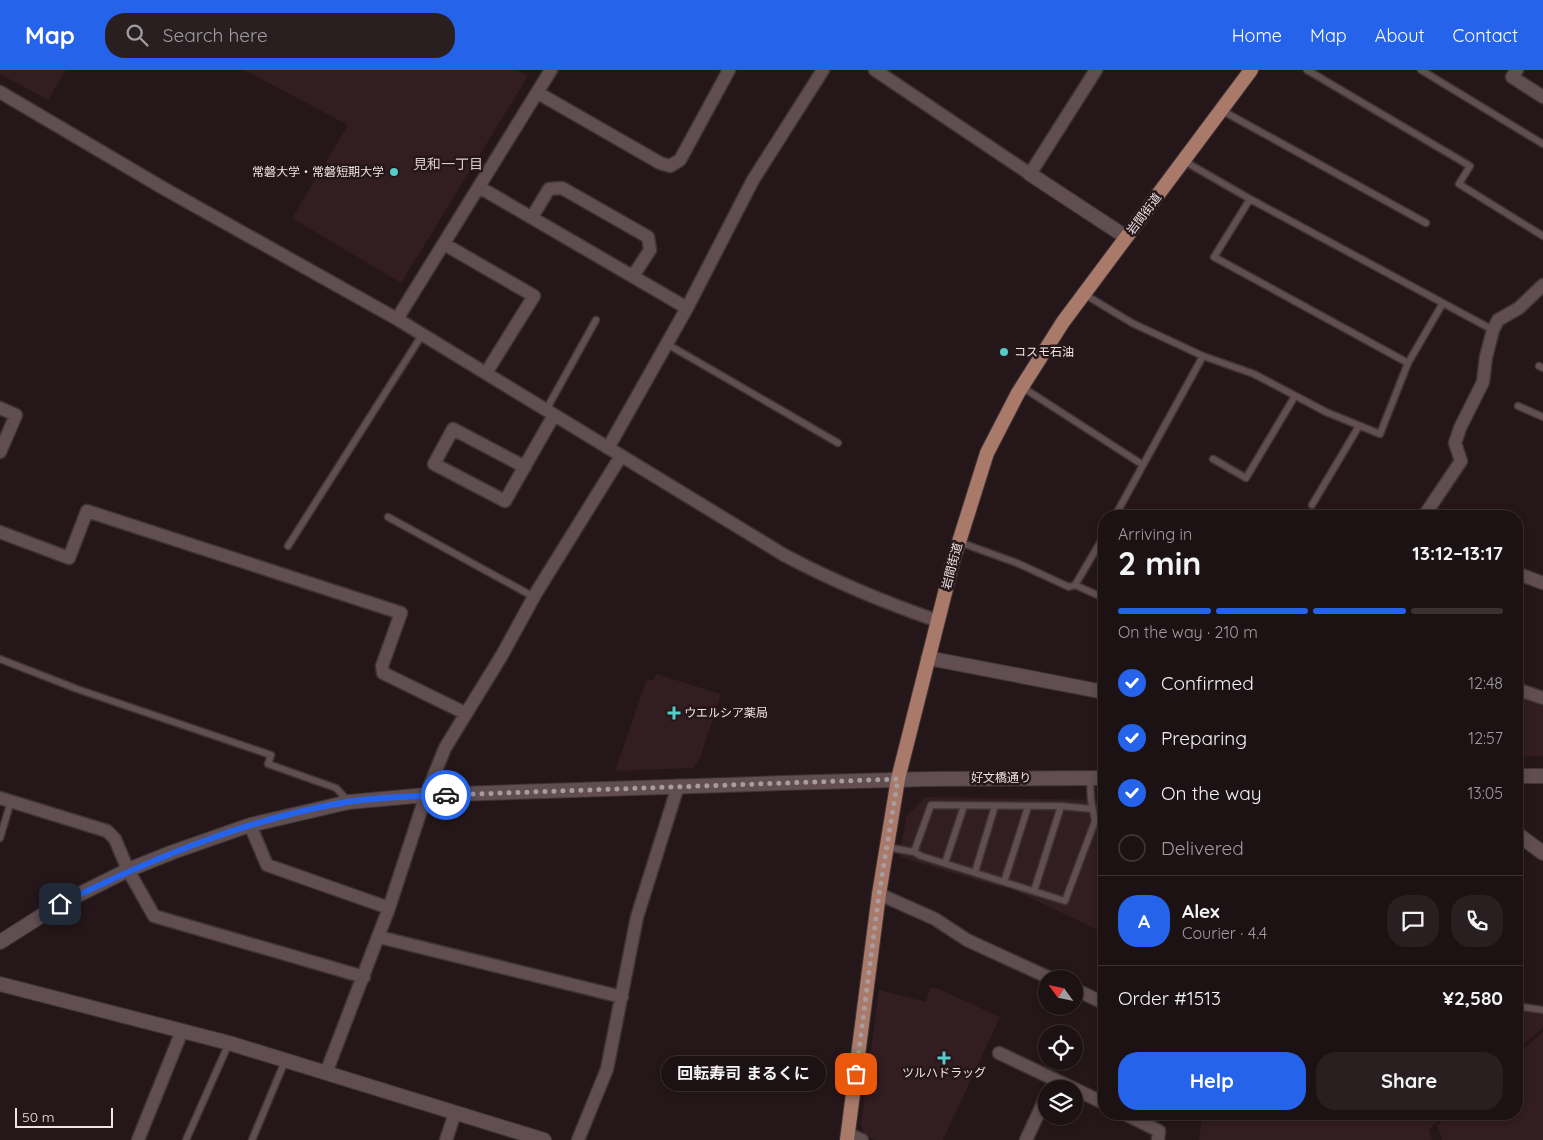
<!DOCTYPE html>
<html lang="en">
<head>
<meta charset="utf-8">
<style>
	body { margin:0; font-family:Quicksand,"Noto Sans JP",sans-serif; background:#291f21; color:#f1f3f6; height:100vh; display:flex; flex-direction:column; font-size:19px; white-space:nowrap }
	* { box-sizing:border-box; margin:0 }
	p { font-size:16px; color:#a09da0 }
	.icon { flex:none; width:28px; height:28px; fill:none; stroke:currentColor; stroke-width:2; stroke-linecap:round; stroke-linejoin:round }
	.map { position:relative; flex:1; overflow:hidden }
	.sheet { position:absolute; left:1098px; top:440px; width:425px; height:610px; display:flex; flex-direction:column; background:#1c1113; border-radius:20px; box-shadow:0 2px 8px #0003,0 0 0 1px #3a3133 }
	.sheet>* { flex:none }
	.needle { width:32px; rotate:303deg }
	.fabs { position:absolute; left:1038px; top:900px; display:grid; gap:10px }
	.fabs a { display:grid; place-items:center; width:45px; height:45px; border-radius:50%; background:#1c1113; box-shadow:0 2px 8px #0003,0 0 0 1px #3a3133; font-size:25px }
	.scale { position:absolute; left:15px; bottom:12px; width:98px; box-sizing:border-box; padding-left:5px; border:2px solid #eee3e5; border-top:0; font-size:14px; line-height:18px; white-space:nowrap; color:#eee3e5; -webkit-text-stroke:4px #251719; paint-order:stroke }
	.pin { position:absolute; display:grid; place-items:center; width:42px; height:42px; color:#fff; margin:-21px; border-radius:10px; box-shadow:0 2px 8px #0006 }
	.courier { position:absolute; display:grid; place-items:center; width:50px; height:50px; margin:-25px; border:4px solid #2563eb; border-radius:50%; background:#fff; color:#222; box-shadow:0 1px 6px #0007 }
	.bubble { position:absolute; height:35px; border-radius:18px; background:#1c1113; box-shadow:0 2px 8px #0003,0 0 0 1px #3a3133; font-size:16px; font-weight:700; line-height:35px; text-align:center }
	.headline em { font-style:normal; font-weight:700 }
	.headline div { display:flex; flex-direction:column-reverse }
	.headline { display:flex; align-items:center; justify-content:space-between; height:85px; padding:0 20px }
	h1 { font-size:32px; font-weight:700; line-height:38px }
	.bar { display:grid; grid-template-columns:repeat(4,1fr); gap:8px 5px; align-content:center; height:60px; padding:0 20px }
	.bar i { height:6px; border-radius:4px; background:#3a3133 }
	.bar .active { background:#2563eb }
	.bar p { grid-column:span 4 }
	.line { display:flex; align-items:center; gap:12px; padding:0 20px; border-top:1px solid #3a3133 }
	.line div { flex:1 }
	.round { display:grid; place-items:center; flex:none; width:52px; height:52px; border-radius:20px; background:#291f21 }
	ol { padding:0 20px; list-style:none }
	li { display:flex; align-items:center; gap:15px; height:55px }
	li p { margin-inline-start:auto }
	li .icon { padding:5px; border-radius:50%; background:#2563eb; color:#fff; stroke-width:4 }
	li:last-child { color:#a09da0 }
	li i { width:28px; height:28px; border:2px solid #3a3133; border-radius:50% }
	.button { display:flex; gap:10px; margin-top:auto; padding:10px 20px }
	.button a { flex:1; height:58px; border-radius:20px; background:#2563eb; color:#fff; font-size:20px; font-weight:700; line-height:58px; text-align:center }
	.button a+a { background:#291f21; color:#f1f3f6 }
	header { display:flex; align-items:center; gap:30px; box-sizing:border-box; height:70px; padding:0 25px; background:#2563eb; color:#fff }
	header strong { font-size:24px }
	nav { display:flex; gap:28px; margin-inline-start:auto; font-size:18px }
	.search { width:350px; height:45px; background:#291f21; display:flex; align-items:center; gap:12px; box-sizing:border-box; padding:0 18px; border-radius:20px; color:#a09da0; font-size:19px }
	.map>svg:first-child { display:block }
	.built { fill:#321d21 }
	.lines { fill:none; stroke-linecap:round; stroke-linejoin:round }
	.service-casing { stroke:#3e3436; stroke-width:9 }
	.minor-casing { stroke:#3e3436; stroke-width:15 }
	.tertiary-casing { stroke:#3e3436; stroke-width:16 }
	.primary-casing { stroke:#3e3436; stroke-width:16 }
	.service { stroke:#604e51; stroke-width:6 }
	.minor { stroke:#604e51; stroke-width:12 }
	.tertiary { stroke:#604e51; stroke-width:14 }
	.primary { stroke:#a9796a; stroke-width:14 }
	.done { stroke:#a89c9e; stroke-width:5; stroke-dasharray:0 9 }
	.route { stroke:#2563eb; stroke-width:6 }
	.poi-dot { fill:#53cdca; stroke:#251719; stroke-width:2 }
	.labels { text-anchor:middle; stroke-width:5; stroke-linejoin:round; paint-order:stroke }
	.poi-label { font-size:12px; fill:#eee3e5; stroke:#251719; text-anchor:start }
	.street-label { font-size:12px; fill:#eee3e5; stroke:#251719 }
	.neighbourhood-label { font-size:14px; fill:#ddc8cc; stroke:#251719 }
</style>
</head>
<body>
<header>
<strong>Map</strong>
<div class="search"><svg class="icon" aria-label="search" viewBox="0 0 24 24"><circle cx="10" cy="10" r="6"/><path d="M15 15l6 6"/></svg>Search here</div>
<nav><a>Home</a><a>Map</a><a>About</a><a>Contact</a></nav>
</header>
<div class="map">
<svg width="1543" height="1070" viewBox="0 0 1543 1070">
	<rect width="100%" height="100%" fill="#251719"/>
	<path class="built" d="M 0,0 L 66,0 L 48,30 L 0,4 Z
		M 244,0 L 517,0 L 528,6 L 401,213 L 292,148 L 348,55 Z
		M 656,604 L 721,624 L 699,691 L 693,698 L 615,701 L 647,609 L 653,611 Z
		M 1516,623 L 1543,631 L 1543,686 L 1516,686 Z
		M 926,727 L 1104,730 L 1104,863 L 1010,818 L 992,815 L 900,787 L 906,747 Z
		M 930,917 L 939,919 L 1000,947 L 943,1070 L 875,1070 L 864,1065 L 861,1054 L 879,920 L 926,932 Z
		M 1516,940 L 1543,945 L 1543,957 L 1516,981 Z
		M 1543,962 L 1543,1070 L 1442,1070 L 1437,1055 L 1450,1044 L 1516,1044 L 1516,985 Z
		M 1202,1044 L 1446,1044 L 1429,1059 L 1432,1070 L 1199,1070 Z"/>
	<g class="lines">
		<g class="service-casing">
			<path id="service" d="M 1307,0 L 1470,96 L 1459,114 L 1543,166
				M 1421,0 L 1543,74
				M 1221,40 L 1426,153
				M 1184,91 L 1250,129 L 1493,260
				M 1250,129 L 1214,187 L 1408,293
				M 1084,224 L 1132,253 L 1203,286 L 1254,304 L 1326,342 L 1380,364 L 1408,293 L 1443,233
				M 667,274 L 838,373
				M 1539,296 L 1543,298
				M 1022,317 L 1143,395
				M 1518,336 L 1543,347
				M 546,340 L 596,250
				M 1213,389 L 1246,408 L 1295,326
				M 1312,435 L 1359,356
				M 1115,446 L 1203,286
				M 388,447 L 534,527
				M 959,472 L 1017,493 L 1069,517 L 1075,515 L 1104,528
				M 288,476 L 422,265
				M 1075,515 L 1104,466
				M 0,589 L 77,619 L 271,685 L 268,694 L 336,718 L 348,731
				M 1095,751 L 1104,749
				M 0,768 L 11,731
				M 886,777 L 914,782 L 921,786 L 1065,831 L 1095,751 L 1091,730 L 1090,708
				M 914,782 L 931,735 L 1061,736 L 1092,739
				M 945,793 L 964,736
				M 975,802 L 995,736
				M 1004,812 L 1028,737
				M 1034,821 L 1061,736
				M 1516,936 L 1543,940
				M 186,1070 L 229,973
				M 252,1070 L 285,991"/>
		</g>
		<g class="minor-casing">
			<path id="minor" d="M 875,0 L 1030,104 L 1096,0
				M 1517,0 L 1512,7 L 1543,27
				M 0,22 L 163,118 L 397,249 L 784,485 C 833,511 886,533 938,551
				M 538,23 L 660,93 L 670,96 L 680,90 L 729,0
				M 479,117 L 687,238
				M 532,147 L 549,119 L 562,118 L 648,167 L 650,180 L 633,206
				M 444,174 L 534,226 L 486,303
				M 397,249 L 551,0
				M 0,338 L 16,345 L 0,382
				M 608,378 L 687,238 L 753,110 L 823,0
				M 525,397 L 453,359 L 434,394 L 505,431 L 554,345
				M 1424,446 L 1461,391 L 1455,373 L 1460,358 L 1483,312 L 1486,287 L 1493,260 L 1498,250 L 1519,238 L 1543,215
				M 0,462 L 69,488 L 87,441 L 401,543 L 382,596 L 383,603 L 465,643
				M 1516,503 L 1543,513
				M 1516,619 L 1543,628
				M 0,728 L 107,761 L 115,769 L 128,800 L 154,846 L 364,907
				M 250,755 L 267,795 L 389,838
				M 879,824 L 935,849 L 967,870 L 1052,909
				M 379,867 L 622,927
				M 1074,919 L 1104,933
				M 999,983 L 1104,1033
				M 326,1003 L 389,838 L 426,725 L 445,678 L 502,585 L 536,523 L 621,386
				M 1125,1044 L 1159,1061 L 1158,1070
				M 848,1064 L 862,1070
				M 138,1070 L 182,961
				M 446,1070 L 455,1043
				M 578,1070 L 607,999 L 637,847 L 678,716
				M 1026,1070 L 1046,1027"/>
		</g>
		<g class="tertiary-casing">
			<path id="tertiary" d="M 1030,104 L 1126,167
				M 928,588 L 1104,622
				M 1516,706 L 1543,706
				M 1516,763 L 1543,783
				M 0,872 L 60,834 L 128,800 L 173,782 L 250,755 L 349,732 L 426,725 L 783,713 L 928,709 L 1104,708
				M 0,914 L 229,973 L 544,1070"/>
		</g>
		<g class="primary-casing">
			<path id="primary" d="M 847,1070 L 879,824 L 898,709 L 953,491 L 987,383 L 1018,323 L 1063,252 L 1251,0"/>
		</g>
		<use href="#service" class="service"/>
		<use href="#minor" class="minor"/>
		<use href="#tertiary" class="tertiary"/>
		<use href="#primary" class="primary"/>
	</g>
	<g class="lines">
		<path class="done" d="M 446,725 L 898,709 L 879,824 L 856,1004"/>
		<path class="route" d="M 60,834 C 152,789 245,749 347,732 C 379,727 414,726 446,725"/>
	</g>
	<g class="poi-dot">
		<circle cx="394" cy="102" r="5"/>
		<circle cx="1004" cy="282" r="5"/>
		<path d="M671.5 635.5h5v5h5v5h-5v5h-5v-5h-5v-5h5z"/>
		<path d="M941.5 980.5h5v5h5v5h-5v5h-5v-5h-5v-5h5z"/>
	</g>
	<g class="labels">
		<g class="poi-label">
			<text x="384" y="106" text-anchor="end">常磐大学・常磐短期大学</text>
			<text x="1014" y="286">コスモ石油</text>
			<text x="684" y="647">ウエルシア薬局</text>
			<text x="944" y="1007" text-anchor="middle">ツルハドラッグ</text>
		</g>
		<g class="street-label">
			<text transform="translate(1144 144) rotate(-53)" y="4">岩間街道</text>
			<text transform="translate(952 496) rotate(-75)" y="4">岩間街道</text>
			<text x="1001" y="712">好文橋通り</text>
		</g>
		<g class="neighbourhood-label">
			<text x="448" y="99">見和一丁目</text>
		</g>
	</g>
</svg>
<div class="fabs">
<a><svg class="needle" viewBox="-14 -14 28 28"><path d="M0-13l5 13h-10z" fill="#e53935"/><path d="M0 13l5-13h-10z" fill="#a09da0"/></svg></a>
<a><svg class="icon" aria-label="locate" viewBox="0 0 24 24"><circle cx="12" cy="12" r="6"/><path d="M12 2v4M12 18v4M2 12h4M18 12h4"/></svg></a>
<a><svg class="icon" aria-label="layers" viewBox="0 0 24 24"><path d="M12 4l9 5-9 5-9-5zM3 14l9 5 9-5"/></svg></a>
</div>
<div class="scale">50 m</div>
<div class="pin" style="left:856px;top:1004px;background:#ea580c"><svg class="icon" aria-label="bag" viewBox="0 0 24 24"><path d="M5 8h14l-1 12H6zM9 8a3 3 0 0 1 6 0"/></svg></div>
<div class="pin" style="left:60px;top:834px;background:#1f2937"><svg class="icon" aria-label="home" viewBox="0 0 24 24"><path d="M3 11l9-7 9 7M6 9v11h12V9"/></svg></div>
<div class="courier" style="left:446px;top:725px"><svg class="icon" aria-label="car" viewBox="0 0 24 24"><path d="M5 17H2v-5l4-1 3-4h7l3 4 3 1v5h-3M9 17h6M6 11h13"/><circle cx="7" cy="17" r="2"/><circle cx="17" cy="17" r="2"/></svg></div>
<div class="bubble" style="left:661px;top:986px;width:165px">回転寿司 まるくに</div>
<section class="sheet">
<div class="headline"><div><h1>2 min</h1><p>Arriving in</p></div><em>13:12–13:17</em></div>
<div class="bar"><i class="active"></i><i class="active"></i><i class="active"></i><i></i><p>On the way · 210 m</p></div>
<ol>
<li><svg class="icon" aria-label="check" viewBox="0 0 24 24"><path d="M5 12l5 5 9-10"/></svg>Confirmed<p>12:48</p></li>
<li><svg class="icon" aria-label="check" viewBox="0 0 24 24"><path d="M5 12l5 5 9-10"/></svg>Preparing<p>12:57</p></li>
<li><svg class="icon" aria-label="check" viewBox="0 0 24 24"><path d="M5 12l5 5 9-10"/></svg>On the way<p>13:05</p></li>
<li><i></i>Delivered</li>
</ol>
<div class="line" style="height:90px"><b class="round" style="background:#2563eb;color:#fff">A</b><div><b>Alex</b><p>Courier · 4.4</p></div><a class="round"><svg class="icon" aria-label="chat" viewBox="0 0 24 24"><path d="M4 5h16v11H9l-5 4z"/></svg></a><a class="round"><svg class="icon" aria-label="phone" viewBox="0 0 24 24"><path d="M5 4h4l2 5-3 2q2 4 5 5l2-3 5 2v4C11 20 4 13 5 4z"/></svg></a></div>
<div class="line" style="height:65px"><div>Order #1513</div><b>¥2,580</b></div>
<div class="button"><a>Help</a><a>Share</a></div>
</section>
</div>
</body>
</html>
